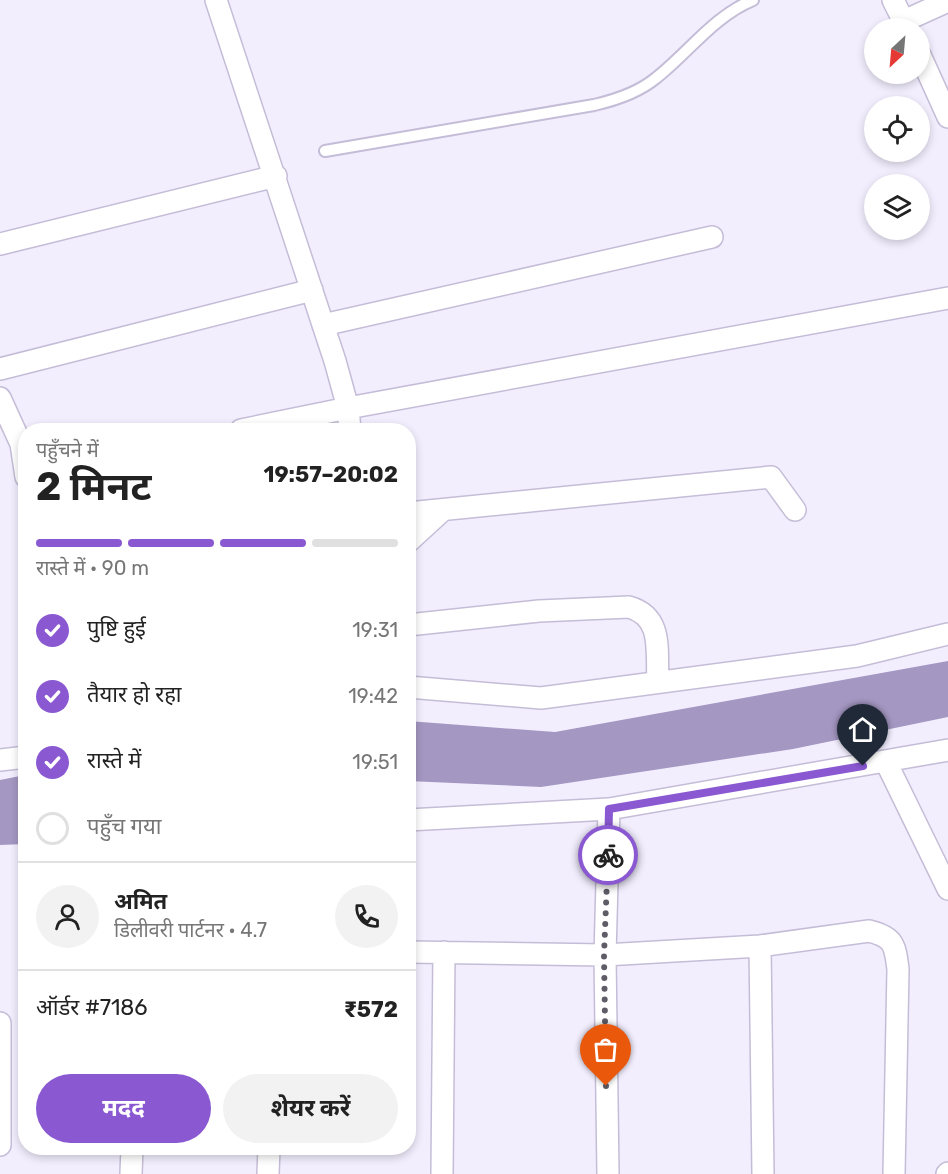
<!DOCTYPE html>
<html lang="hi">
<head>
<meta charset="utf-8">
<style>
	body { margin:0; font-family:Rubik,"Noto Sans Devanagari",sans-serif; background:#f2f2f2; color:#222; height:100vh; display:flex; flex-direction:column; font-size:22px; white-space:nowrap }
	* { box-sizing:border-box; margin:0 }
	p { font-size:20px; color:#767676 }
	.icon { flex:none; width:33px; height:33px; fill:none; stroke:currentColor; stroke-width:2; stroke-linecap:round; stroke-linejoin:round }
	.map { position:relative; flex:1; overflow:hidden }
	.details { position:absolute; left:18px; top:423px; width:398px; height:732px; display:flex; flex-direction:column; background:#fff; border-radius:24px; box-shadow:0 3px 9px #0003 }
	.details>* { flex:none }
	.needle { width:39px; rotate:206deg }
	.fabs { position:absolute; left:864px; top:18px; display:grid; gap:12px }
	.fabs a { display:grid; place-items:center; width:66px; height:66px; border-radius:50%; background:#fff; box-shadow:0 3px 9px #0003; font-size:30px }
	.pin { position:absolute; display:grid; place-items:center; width:51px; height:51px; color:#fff; margin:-62px -26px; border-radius:50% 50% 50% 0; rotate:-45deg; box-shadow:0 0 6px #0007 }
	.pin .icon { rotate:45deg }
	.courier { position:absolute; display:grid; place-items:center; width:60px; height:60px; margin:-30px; border:4px solid #8a59d2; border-radius:50%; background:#fff; color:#222; box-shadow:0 2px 8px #0007 }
	.overview em { font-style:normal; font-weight:700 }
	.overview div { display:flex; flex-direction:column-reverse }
	.overview { display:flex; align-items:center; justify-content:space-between; height:102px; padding:0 18px }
	h1 { font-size:39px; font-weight:700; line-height:45px }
	.bar { display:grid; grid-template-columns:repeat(4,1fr); gap:9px 6px; align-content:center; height:72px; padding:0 18px }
	.bar i { height:8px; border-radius:4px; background:#e0e0e0 }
	.bar .current { background:#8a59d2 }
	.bar p { grid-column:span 4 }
	.line { display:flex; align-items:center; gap:15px; padding:0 18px; border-top:2px solid #e0e0e0 }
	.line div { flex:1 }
	.round { display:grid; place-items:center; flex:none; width:63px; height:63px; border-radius:32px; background:#f2f2f2 }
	ol { padding:0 18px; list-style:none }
	li { display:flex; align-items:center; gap:18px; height:66px }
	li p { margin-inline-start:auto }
	li .icon { padding:6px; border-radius:50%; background:#8a59d2; color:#fff; stroke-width:4 }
	li:last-child { color:#767676 }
	li i { width:33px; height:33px; border:3px solid #e0e0e0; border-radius:50% }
	.button { display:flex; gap:12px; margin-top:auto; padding:12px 18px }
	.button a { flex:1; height:69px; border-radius:36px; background:#8a59d2; color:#fff; font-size:24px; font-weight:700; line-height:69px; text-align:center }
	.button a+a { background:#f2f2f2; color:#222 }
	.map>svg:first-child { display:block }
	.water { fill:#a497c2 }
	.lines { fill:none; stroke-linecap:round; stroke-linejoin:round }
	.service-casing { stroke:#c5bdd7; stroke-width:14 }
	.minor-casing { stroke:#c5bdd7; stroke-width:24 }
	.service { stroke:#fff; stroke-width:10 }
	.minor { stroke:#fff; stroke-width:21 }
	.done { stroke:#5f5c67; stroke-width:6; stroke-dasharray:0 10.8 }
	.route { stroke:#8a59d2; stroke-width:8 }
</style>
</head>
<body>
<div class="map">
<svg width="948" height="1174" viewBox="0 0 948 1174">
	<rect width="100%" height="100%" fill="#f2eefe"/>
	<path class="water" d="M 948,661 L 948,717 L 793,749 L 541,787 L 408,781 L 408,721 L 555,732 Z
		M 25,775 L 25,844 L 0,845 L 0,780 Z"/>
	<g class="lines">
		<g class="service-casing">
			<path id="service" d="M 325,151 L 594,105 C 616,100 638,93 656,78 C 688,53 714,16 753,0"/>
		</g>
		<g class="minor-casing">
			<path id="minor" d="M 216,0 L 335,361 L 348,408 L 350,430
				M 893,0 L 907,28
				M 904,21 L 948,1
				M 920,55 L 948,117
				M 0,244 L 276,176
				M 323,325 L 712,237
				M 0,369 L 312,290
				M 0,398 L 21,444 L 26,477
				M 241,430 L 348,408 L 948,298
				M 408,513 L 771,477 L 795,510
				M 408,542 L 443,510
				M 408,625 L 539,611 L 629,607 C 664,617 656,651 658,682
				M 408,687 L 541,698 L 857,656 L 948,634
				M 0,760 L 26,757
				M 886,762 L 948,889
				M 408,820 L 609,809 L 948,750
				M 760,946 L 763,1174
				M 408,952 L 605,955 L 760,946 L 869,931 C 894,937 895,945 898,969 L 894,1174
				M 0,1145 L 0,1023
				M 131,1174 L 132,1148
				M 268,1174 L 269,1148
				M 442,1174 L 444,952
				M 608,1174 L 605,955 L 609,809
				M 947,1174 L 948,1173"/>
		</g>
		<use href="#service" class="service"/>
		<use href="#minor" class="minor"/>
	</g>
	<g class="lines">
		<path class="done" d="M 606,1086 L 604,955 L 608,855"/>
		<path class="route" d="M 608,855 L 609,809 L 863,766"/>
	</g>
</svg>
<div class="fabs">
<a><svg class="needle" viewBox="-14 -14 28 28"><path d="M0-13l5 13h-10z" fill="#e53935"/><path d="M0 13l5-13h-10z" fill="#767676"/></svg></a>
<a><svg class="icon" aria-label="locate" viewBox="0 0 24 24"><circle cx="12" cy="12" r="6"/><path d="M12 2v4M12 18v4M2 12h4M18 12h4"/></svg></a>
<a><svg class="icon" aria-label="layers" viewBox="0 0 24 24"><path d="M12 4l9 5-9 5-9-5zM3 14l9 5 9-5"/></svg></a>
</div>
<div class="pin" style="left:606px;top:1086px;background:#ea580c"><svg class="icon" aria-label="bag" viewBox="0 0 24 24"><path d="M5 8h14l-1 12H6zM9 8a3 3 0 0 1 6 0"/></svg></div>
<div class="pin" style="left:863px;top:766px;background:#1f2937"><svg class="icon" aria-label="home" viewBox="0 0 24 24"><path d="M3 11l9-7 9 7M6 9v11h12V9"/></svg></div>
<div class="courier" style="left:608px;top:855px"><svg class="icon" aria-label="bike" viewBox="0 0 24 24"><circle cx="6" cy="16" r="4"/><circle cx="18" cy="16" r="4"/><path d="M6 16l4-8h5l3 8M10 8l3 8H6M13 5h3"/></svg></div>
<section class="details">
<div class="overview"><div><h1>2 मिनट</h1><p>पहुँचने में</p></div><em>19:57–20:02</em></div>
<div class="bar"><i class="current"></i><i class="current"></i><i class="current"></i><i></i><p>रास्ते में · 90 m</p></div>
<ol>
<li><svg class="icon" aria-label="check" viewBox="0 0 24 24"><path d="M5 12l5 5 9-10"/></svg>पुष्टि हुई<p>19:31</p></li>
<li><svg class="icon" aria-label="check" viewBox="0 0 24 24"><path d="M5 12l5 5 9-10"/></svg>तैयार हो रहा<p>19:42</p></li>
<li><svg class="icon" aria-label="check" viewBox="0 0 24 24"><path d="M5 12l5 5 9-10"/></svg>रास्ते में<p>19:51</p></li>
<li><i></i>पहुँच गया</li>
</ol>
<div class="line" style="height:108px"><a class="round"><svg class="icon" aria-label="person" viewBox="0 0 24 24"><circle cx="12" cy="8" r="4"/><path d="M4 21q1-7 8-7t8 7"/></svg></a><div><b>अमित</b><p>डिलीवरी पार्टनर · 4.7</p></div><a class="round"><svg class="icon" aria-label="phone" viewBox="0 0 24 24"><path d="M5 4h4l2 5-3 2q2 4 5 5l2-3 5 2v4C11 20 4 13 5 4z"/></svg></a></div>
<div class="line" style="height:78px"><div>ऑर्डर #7186</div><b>₹572</b></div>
<div class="button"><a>मदद</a><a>शेयर करें</a></div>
</section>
</div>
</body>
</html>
